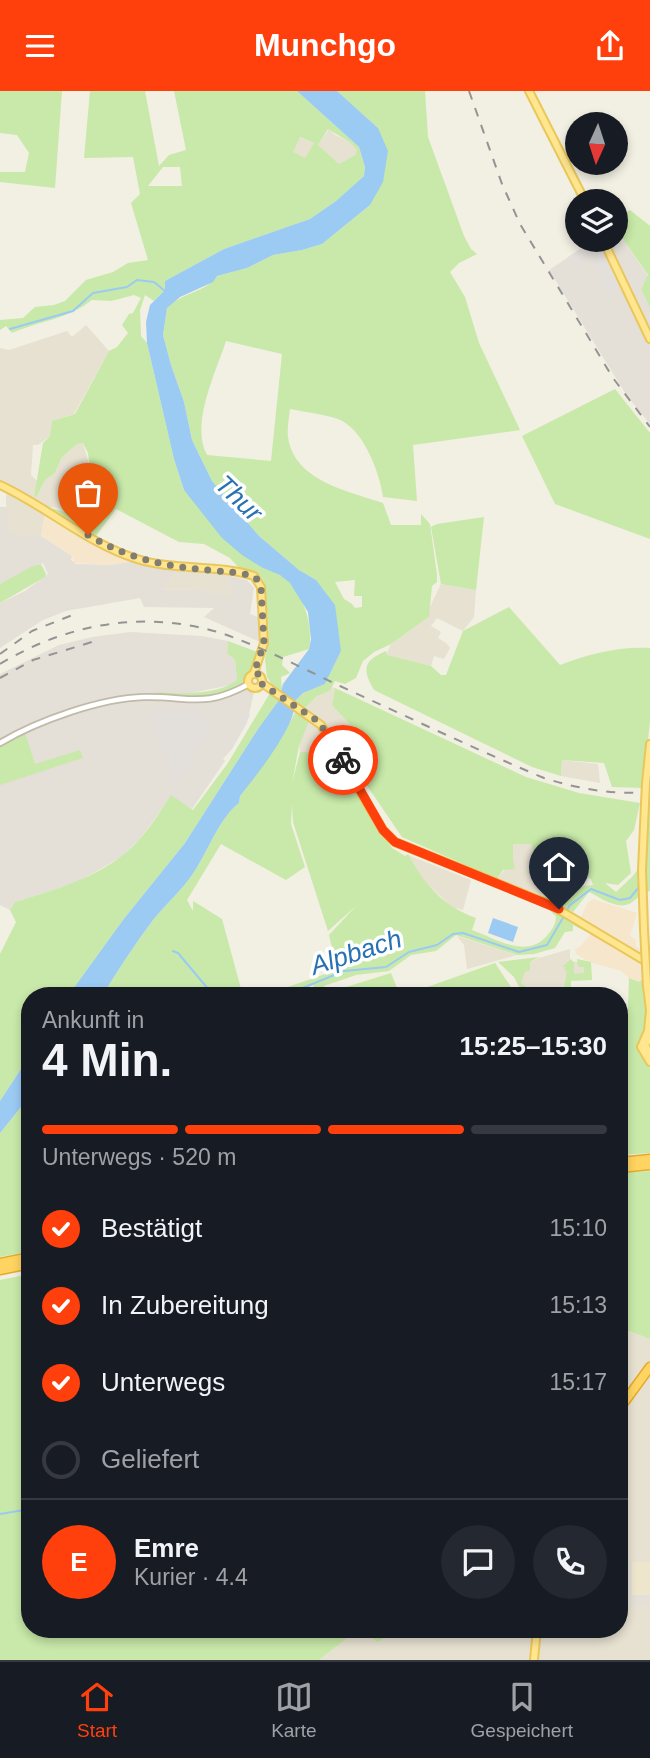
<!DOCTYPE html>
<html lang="de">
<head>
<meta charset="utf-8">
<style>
	body { margin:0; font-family:Helvetica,sans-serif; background:#242831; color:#f1f3f6; height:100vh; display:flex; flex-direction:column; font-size:26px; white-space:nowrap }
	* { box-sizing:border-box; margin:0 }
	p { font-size:23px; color:#9ea1a6 }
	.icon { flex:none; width:38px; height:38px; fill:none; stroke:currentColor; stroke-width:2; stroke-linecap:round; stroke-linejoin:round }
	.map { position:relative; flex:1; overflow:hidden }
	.panel { position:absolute; left:21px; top:896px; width:607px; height:651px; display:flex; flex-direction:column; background:#171b24; border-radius:28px; box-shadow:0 4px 10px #0003 }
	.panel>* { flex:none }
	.needle { width:46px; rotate:183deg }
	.fabs { position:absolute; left:565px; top:21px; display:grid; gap:14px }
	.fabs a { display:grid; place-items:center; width:63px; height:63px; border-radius:50%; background:#171b24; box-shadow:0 4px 10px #0003; font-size:35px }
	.pin { position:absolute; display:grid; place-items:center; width:60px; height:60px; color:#fff; margin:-72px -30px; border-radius:50% 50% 50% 0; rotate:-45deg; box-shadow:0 0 7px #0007 }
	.pin .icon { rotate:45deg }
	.courier { position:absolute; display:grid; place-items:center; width:70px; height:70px; margin:-35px; border:5px solid #ff400d; border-radius:50%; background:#fff; color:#222; box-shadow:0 2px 9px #0007 }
	.headline em { font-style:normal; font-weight:800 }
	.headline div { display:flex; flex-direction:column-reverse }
	.headline { display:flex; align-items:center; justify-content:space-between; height:119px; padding:0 21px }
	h1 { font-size:46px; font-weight:800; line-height:52px }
	.bar { display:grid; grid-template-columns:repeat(4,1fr); gap:10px 7px; align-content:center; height:84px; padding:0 21px }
	.bar i { height:9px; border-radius:5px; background:#363941 }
	.bar .on { background:#ff400d }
	.bar p { grid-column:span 4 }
	.line { display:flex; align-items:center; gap:18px; padding:0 21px; border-top:2px solid #363941 }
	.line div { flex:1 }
	.round { display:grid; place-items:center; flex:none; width:74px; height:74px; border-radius:37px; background:#242831 }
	ol { padding:0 21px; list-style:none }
	li { display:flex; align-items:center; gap:21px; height:77px }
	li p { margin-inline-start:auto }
	li .icon { padding:7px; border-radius:50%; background:#ff400d; color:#fff; stroke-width:4 }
	li:last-child { color:#9ea1a6 }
	li i { width:38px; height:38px; border:4px solid #363941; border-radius:50% }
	header { display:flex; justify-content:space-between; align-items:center; height:91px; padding:0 21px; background:#ff400d; color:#fff; font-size:32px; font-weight:800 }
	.tab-bar { display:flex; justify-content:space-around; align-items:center; height:98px; border-top:2px solid #363941; background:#171b24; font-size:19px; color:#9ea1a6 }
	.tab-bar a { display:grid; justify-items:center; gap:4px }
	.tab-bar .on { color:#ff400d }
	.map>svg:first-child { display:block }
	.residential { fill:#e7e1d1 }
	.commercial { fill:#f6e7cc }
	.industrial { fill:#e4e0d8 }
	.education { fill:#ede5cc }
	.green { fill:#c8e9a9; fill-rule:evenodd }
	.parking { fill:#e3e0dc }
	.water { fill:#9bcaf3 }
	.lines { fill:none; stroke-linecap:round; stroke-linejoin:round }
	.stream { stroke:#9bcaf3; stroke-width:2 }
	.minor-casing { stroke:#c1baa8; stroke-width:8 }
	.major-casing { stroke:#e9c75b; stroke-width:10 }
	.highway-casing { stroke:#e4ab2b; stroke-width:11 }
	.minor { stroke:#fff; stroke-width:4.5 }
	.major { stroke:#ffe68f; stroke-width:6 }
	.highway { stroke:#ffd461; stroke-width:8 }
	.rail { stroke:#949494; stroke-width:2; stroke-dasharray:9 9; stroke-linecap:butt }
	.major-bridge-casing { stroke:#e9c75b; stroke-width:10; stroke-linecap:butt }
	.major-bridge { stroke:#ffe68f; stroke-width:6 }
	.done { stroke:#817d71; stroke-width:7; stroke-dasharray:0 12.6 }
	.route { stroke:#ff400d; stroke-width:9 }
	.labels { text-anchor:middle; stroke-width:7; stroke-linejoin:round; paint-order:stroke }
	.water-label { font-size:26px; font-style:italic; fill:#2871b4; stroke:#fff }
</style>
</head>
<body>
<header><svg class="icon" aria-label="menu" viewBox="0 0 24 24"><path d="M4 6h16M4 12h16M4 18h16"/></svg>Munchgo<svg class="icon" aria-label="share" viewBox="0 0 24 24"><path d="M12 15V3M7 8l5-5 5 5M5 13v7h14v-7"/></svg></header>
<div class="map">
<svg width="650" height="1569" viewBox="0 0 650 1569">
	<rect width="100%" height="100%" fill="#f2efe3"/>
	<path class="residential" d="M 329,38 L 335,44 L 352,52 L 357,59 L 355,64 L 339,73 L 318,54 Z
		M 299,46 L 314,52 L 305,68 L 292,61 Z
		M 86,234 L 109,260 L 74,323 L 52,330 L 50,345 L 38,354 L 33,354 L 31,384 L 38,391 L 34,405 L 37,405 L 45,389 L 55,382 L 62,366 L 77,353 L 83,352 L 90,377 L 81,384 L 68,384 L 67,386 L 76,404 L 74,415 L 69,422 L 54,416 L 46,418 L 41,445 L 7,444 L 6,406 L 8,398 L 0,394 L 0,257 L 9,259 L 67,240 L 72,246 Z
		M 179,476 L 231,481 L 229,492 L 233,501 L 232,507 L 195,498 L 160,499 L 171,489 Z
		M 441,493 L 476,499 L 474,526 L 463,540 L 437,527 L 431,535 L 441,541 L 438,547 L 446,552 L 450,557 L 444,568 L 434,565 L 431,575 L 386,564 L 391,553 L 428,527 L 430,516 Z
		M 332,596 L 335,597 L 332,614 L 353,637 L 340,655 L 321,665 L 312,666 L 307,661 L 300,661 L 299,655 L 308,630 L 305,617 L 317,605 L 330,600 Z
		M 562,669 L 598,673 L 600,692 L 561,685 Z
		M 513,753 L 531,753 L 538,772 L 532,776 L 558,782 L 558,790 L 564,803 L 559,810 L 497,788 L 513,769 Z
		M 408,764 L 471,789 L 463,819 L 452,816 L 422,788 L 407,766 Z
		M 457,845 L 516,864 L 517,864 L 467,878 L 464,854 Z
		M 570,858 L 570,870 L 586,872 L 586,886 L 572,886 L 555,905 L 532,905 L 519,897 L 524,874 L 539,867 Z
		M 629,1240 L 650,1248 L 650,1569 L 319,1569 L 359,1538 L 364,1539 L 377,1550 L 402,1538 L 620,1538 L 620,1269 L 621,1267 L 620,1247 Z"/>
	<path class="commercial" d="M 45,419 L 88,444 L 141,469 L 111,474 L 74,472 L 72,465 L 41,445 Z
		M 593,808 L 637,822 L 630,845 L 636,848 L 636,855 L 641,858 L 643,888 L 639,892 L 629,887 L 621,880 L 589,871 L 576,863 L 575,858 L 581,855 L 596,836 L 581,826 L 588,811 Z"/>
	<path class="industrial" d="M 616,138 L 648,185 L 641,198 L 650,217 L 650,333 L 627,305 L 549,179 L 594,149 L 616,149 Z
		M 0,416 L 7,416 L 8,443 L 41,445 L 72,465 L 71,469 L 76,473 L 111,474 L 141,469 L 179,476 L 171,489 L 162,499 L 195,498 L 231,506 L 233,501 L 229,492 L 230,485 L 247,489 L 254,497 L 250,523 L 258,526 L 260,551 L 204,526 L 214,517 L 144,516 L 140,507 L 66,520 L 43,529 L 0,557 L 0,512 L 25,500 L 48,483 L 43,472 L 0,493 Z
		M 130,541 L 202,545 L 228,550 L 227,562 L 235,569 L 237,589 L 231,594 L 186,603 L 157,602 L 180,609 L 250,595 L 255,597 L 247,632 L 232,658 L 223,668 L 225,670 L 192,718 L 171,705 L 141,747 L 121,766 L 76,792 L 15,811 L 10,819 L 0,814 L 0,583 L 59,554 L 92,546 Z
		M 620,1471 L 632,1471 L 632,1504 L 650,1504 L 650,1515 L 620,1515 Z"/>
	<path class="education" d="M 632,1471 L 650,1471 L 650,1504 L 632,1504 Z"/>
	<path class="green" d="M 0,0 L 62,0 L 55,97 L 0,91 L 0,81 L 25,81 L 29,62 L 17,44 L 0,42 Z
		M 90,0 L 145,0 L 159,75 L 169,64 L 186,59 L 174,0 L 297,0 L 359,56 L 365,76 L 364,85 L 336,110 L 310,128 L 224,158 L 165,190 L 165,199 L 154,210 L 145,204 L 140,219 L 141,245 L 147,252 L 174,368 L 184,399 L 263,477 C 268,479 274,481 279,483 C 302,496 314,534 309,558 L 283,566 L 282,574 L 290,582 L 281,586 L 282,600 L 273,595 L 267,586 L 265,568 L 269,546 L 265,493 L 262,487 L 253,480 L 239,477 L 230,467 L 204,453 L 179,451 L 116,418 L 96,445 L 51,417 L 69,422 L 86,433 L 105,412 L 92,404 L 103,401 L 104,393 L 101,383 L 90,380 C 84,389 76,389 67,386 L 68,384 L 81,384 L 90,377 L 88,362 L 83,352 L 77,353 L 62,366 L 55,382 L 45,389 L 37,405 L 34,406 L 43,352 L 50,345 L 52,330 L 75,323 L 109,260 L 117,256 L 128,242 L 122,234 L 129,223 L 133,222 L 141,207 L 134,204 L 111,210 L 92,209 C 68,228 39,230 12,242 L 6,235 L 0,239 L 0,229 L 23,227 L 35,216 L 54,214 L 65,210 L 86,189 L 113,181 L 128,172 L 148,169 L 131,112 L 140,103 L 133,66 L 84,67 ZM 328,38 L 351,52 L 357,59 L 355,64 L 339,73 L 318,54 ZM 300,46 L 314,52 L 305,67 L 293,61 ZM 163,76 L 180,76 L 182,95 L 148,95 Z
		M 337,0 L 425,0 L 428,46 L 464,145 L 471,158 L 477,163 L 459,172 L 450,181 L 465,206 L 479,252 L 520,339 L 413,354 L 417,410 L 383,406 C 380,382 363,337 338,328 C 323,323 305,321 290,318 C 289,327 287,337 288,346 C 294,390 348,400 383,412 L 391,434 L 421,434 L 421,423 L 430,433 L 437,484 L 437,491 L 432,495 L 429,526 L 391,553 L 374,561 L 363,570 L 356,587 L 345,593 L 335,590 L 330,600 L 317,605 L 305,617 L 295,610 L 303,602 L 325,593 L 341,560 L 316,489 L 299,479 L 259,445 L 212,390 L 192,349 L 184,311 L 171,274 L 163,244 L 167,217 C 180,202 207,201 217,185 L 247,177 L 273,164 L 302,159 L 322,153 L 370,114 L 378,37 ZM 226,250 L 282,263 L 271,370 L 207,364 C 190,333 216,281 226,250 ZM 355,489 L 354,505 L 362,505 L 362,516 L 355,517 L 352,513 L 344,508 L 335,491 Z
		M 630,119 L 650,135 L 650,217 L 641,198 L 648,184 L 616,138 L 616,127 Z
		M 615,298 L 650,342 L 650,448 L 555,413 L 522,345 Z
		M 484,426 L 476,499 L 441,493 L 431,436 L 437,433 Z
		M 41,473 L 46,483 L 45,486 L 0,512 L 0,493 L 31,476 Z
		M 509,516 L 560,574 C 588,563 620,555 650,557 L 650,630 L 643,697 L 612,696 L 604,672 L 562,669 L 561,685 L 532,676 L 374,599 C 362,578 363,570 386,560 L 387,564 L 431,575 L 441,584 L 446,584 L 463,540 Z
		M 228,550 L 257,561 C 255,570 248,591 241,597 C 222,613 182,607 158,607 L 157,601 C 179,603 219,604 237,589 L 235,569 L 227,562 Z
		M 335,597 L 526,686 L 579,702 L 640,712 L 634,739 L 626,750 L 631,782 L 618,794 L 605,792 L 616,801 L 632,786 L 646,768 L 648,712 L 650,712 L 650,800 C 642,801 638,807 631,812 C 617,820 600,806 589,801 L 573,821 L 562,815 L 561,811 L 570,804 L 574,796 L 593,794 L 591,788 L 585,785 L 561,795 L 558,790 L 561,786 L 558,782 L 544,778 L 537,783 L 531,776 L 538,772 L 531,753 L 513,753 L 513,769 L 515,778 L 503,779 L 497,788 L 402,746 L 340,655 L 353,637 L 332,614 Z
		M 270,602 L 279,609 L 258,638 L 185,752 L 123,829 L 68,905 L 30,905 L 30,959 L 23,975 L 0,1010 L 0,863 L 16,831 L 10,819 L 15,811 C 60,797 106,785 139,749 C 151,736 161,719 171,704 L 193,719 L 228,672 Z
		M 296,620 L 309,630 L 299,655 L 292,692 L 300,661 L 307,661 L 312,666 L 315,664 L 321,665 L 332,658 L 392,757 L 405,765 L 408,763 C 424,793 443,815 476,827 L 472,839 C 499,849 529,870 550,841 C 554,835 556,832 556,825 L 547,817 L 587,839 L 587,841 L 573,834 L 573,840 L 565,841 L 555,857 L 534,863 L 517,864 L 456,844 L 436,860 L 411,864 L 389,880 L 356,884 L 324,895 L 327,905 L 318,905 L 313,894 L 287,905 L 270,905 L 279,899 L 337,879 L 329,844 L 356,815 L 328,840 L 293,731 L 292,713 L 291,733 L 305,776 L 286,789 L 221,753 L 187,809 L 193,820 L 193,810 L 222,828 L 243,905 L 140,905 L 142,898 L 137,905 L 102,905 C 118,879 135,853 153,829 C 166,813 181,800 192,784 C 207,763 219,727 239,712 L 240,705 L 280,649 Z
		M 24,639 L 35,673 L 80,659 L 83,667 L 0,694 L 0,652 Z
		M 539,866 L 530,871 L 530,879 L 525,881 L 521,892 L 538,905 L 524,905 L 514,886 L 498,871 Z
		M 571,868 L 574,872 L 574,883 L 584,882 L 584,876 L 578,876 L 577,868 L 591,871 L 592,889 L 571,890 L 571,905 L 553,905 L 557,899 L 564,897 L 567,880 L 564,879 L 566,876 L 562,876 Z
		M 495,872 L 511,896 L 511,905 L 402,905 Z
		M 391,882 L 399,902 L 391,905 L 345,905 L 343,897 Z
		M 629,887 L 639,891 L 643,888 L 647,931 L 639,957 L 650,977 L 650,1062 L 620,1064 L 620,972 L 626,971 Z
		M 30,1005 L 30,1160 L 0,1166 L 0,1042 Z
		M 650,1080 L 650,1248 L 629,1240 L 620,1247 L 620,1082 Z
		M 30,1183 L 30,1538 L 402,1538 L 377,1551 L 364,1539 L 359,1538 L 319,1569 L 0,1569 L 0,1189 Z"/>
	<path class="parking" d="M 593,149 L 599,154 L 603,154 L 611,173 L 608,174 L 619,194 L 609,204 L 590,162 L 583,165 L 586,171 L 574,178 L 568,166 Z
		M 161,618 L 201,621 L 208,644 L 178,688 L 172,690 L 151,621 Z
		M 247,621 L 250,624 L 232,658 L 228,656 Z"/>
	<path class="water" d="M 297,0 L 337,0 L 378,37 L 388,60 L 383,91 L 370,114 L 322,153 L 302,159 L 273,164 L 247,177 L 217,185 L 213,191 L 180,206 L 167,217 L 163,244 L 171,274 L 184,311 L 192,349 L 212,390 L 259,445 L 299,479 L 316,489 L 335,514 L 341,560 L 325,593 L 303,602 L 295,610 C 297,634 256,685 240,705 L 239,712 C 219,727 207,763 192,784 C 181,800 166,813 153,829 C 135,853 118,879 102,905 L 68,905 L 123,829 L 185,752 L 258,638 L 279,609 L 283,593 L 309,558 L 311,548 L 308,521 L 290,492 L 280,484 L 263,477 L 242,464 L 222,447 L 184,399 L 174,368 L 147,252 L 146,231 L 150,214 L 165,199 L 165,190 L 224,158 L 310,128 L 336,110 L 364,85 L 365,76 L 359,56 Z
		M 493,827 L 518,836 L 513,851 L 488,842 Z
		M 30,959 L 30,1005 L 0,1042 L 0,1010 L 23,975 Z"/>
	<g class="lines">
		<path class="stream" d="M 10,238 L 73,220 L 93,202 L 127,196 L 137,189 L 154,191 L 165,200
			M 567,820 L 569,815 L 591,798 L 620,809 L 630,807 L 639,796
			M 173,860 L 178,862 L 214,905
			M 283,905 L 344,880 L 386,876 L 409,861 L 437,854 L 453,843 L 463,842 L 519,861 L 547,854 L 564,825
			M 0,1423 L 30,1418"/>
		<g class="minor-casing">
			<path id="minor" d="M 0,652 C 37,630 101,607 144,606 C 191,605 203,618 249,593"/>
		</g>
		<g class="major-casing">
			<path id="major" d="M 529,0 L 585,110
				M 603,149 L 650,248
				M 0,394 C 46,415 88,453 137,468 C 175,480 219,473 254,485 L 261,496 L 264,552 L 254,582
				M248 590a7 7 0 1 1 14 0a7 7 0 1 1-14 0Z
				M 262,592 L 321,634 L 383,739 L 395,751 L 551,814 L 650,873
				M 646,692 L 650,653
				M 644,838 L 642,779 L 645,713
				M 647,895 L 650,919
				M 650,920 L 648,940 L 641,956 L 650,971
				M 650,947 L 645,954 L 650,963
				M 534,1569 L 537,1538"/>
		</g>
		<g class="highway-casing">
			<path id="highway" d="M 620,1071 L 650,1068
				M 620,1077 L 650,1074
				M 0,1172 L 30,1166
				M 0,1179 L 30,1173
				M 620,1317 L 650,1276"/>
		</g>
		<use href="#minor" class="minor"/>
		<use href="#major" class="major"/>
		<use href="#highway" class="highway"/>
		<path class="rail" d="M 469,0 L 502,93 L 520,133 L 613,287 L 650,336
			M 0,563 L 32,540 L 75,523
			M 0,573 C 68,532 147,518 224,543 C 264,557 302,577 340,595 C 408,626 475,658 544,687 C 579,698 613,704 650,701
			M 0,587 L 33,569 L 92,551"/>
		<g class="major-bridge-casing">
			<path id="major-bridge" d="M 645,713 L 646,692
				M 644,838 L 647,895"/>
		</g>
		<use href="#major-bridge" class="major-bridge"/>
	</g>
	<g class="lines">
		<path class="done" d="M 88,444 C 141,475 182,477 242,482 L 256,487 L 261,496 L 264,552 L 254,582 L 261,584 L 262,593 L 319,631 L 343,669"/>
		<path class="route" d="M 343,669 L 383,739 L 395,751 L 559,818"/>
	</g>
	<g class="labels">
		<g class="water-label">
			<text transform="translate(239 407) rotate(44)" y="9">Thur</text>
			<text transform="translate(356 861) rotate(-18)" y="9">Alpbach</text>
		</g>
	</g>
</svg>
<div class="fabs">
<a><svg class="needle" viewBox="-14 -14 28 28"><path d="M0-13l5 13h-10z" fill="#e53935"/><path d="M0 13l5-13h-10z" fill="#9ea1a6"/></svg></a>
<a><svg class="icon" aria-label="layers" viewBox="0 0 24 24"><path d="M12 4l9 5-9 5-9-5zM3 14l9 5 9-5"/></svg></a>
</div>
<div class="pin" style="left:88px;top:444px;background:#ea580c"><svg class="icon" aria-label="bag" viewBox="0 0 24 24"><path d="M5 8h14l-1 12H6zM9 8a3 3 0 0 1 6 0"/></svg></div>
<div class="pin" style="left:559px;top:818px;background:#1f2937"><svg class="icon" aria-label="home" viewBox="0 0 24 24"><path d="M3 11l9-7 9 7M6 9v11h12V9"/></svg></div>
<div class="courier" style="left:343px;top:669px"><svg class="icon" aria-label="bike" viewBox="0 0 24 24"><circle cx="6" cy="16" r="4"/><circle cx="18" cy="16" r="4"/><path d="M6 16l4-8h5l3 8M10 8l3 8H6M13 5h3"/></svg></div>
<section class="panel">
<div class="headline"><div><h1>4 Min.</h1><p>Ankunft in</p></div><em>15:25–15:30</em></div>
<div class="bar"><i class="on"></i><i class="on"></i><i class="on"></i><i></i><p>Unterwegs · 520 m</p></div>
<ol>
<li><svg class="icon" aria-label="check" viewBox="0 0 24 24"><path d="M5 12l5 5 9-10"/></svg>Bestätigt<p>15:10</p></li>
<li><svg class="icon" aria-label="check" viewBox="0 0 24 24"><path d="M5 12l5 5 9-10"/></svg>In Zubereitung<p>15:13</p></li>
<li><svg class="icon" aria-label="check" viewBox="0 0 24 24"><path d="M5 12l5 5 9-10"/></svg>Unterwegs<p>15:17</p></li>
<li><i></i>Geliefert</li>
</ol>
<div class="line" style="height:126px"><b class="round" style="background:#ff400d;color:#fff">E</b><div><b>Emre</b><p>Kurier · 4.4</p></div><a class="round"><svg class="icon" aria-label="chat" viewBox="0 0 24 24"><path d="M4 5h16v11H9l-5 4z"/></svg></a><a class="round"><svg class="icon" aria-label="phone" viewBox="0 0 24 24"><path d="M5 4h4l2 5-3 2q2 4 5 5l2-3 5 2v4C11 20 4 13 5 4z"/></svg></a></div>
</section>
</div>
<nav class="tab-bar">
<a class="on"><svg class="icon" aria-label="home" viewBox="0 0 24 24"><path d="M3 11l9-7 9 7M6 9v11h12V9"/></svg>Start</a>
<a><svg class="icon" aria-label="map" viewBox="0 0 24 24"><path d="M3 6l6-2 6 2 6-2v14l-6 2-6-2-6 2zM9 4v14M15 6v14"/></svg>Karte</a>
<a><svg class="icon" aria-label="saved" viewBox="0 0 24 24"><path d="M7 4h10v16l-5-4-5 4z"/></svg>Gespeichert</a>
</nav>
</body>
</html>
